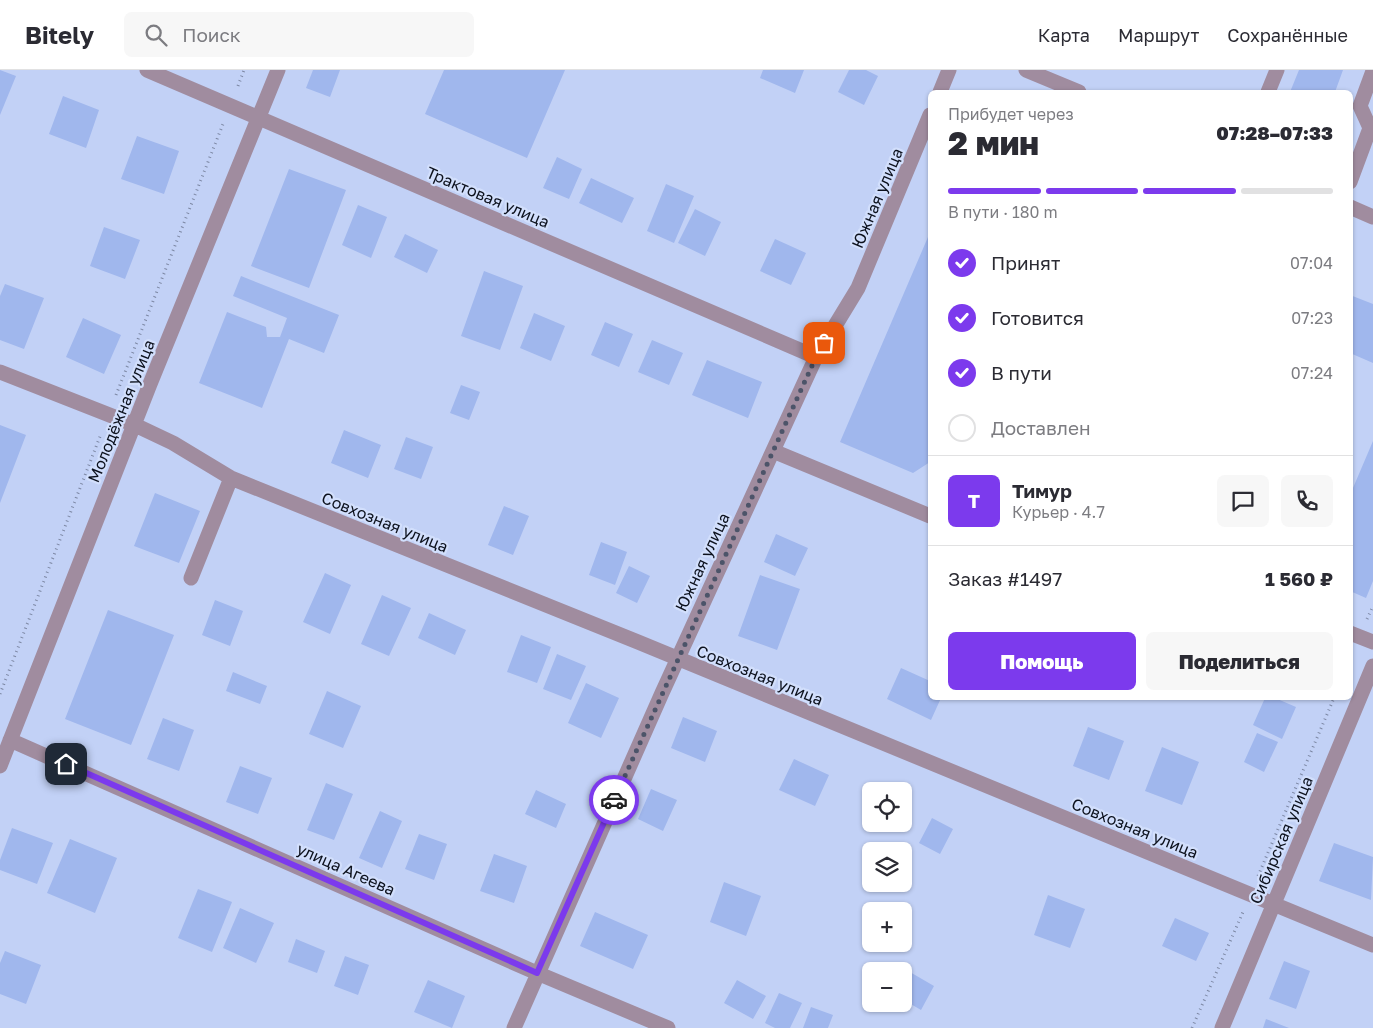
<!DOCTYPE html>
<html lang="ru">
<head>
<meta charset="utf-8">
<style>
	body { margin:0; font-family:"Golos Text",sans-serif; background:#f7f7f7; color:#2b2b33; height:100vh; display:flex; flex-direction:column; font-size:19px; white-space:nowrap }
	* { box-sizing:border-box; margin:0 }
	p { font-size:16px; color:#7c7c81 }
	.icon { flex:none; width:28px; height:28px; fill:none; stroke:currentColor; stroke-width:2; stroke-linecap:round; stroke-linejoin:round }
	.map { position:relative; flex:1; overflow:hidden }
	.details { position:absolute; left:928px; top:20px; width:425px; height:610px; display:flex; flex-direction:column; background:#fff; border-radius:8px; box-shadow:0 1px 4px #0004 }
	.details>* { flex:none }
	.fabs { position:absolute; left:862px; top:712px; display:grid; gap:10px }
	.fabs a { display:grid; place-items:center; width:50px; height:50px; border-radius:8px; background:#fff; box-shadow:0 1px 4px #0004; font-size:25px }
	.pin { position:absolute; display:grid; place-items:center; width:42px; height:42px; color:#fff; margin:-21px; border-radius:10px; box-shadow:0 2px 8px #0006 }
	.courier { position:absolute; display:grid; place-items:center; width:50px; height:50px; margin:-25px; border:4px solid #7c3aed; border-radius:50%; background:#fff; color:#222; box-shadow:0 1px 6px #0007 }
	.head em { font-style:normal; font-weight:800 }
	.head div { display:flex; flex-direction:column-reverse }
	.head { display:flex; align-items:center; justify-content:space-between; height:85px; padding:0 20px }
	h1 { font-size:32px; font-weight:800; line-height:38px }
	.bar { display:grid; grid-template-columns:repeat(4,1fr); gap:8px 5px; align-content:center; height:60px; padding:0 20px }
	.bar i { height:6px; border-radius:4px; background:#e1e1e2 }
	.bar .active { background:#7c3aed }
	.bar p { grid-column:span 4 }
	.line { display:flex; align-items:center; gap:12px; padding:0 20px; border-top:1px solid #e1e1e2 }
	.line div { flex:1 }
	.round { display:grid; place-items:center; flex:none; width:52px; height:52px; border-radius:8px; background:#f7f7f7 }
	ol { padding:0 20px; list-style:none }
	li { display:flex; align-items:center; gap:15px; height:55px }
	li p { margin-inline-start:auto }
	li .icon { padding:5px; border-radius:50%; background:#7c3aed; color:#fff; stroke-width:4 }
	li:last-child { color:#7c7c81 }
	li i { width:28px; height:28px; border:2px solid #e1e1e2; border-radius:50% }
	.primary-button { display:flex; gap:10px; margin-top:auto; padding:10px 20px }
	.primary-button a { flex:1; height:58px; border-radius:8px; background:#7c3aed; color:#fff; font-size:20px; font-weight:800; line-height:58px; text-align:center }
	.primary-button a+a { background:#f7f7f7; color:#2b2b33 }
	header { display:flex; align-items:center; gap:30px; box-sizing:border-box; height:70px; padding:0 25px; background:#fff; border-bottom:1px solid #e1e1e2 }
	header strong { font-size:24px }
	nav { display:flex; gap:28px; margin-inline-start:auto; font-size:18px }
	.search { width:350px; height:45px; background:#f7f7f7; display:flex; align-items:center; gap:12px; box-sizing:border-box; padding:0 18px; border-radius:8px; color:#7c7c81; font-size:19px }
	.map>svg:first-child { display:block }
	.building { fill:#a0b7ed }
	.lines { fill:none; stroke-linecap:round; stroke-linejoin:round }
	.path { stroke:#7d88a4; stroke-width:3; stroke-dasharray:1 4; stroke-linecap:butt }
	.minor { stroke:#a08c9f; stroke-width:15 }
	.done { stroke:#4c5469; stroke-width:5; stroke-dasharray:0 9 }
	.route { stroke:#7c3aed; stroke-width:6 }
	.labels { text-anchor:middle; stroke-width:4.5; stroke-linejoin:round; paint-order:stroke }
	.street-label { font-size:16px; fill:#0c111d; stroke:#d2dffc }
</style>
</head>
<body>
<header>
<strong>Bitely</strong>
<div class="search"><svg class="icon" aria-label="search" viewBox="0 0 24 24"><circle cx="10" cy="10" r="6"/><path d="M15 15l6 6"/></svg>Поиск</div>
<nav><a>Карта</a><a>Маршрут</a><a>Сохранённые</a></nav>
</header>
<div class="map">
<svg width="1373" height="958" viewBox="0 0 1373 958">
	<rect width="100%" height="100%" fill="#c2d1f6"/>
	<path class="building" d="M 0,0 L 16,6 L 0,45 Z
		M 313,0 L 340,0 L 330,27 L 306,18 Z
		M 444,0 L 565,0 L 527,88 L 425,44 Z
		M 763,0 L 804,0 L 795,23 L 760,8 Z
		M 849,0 L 866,0 L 878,6 L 864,35 L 838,22 Z
		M 1299,0 L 1343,0 L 1335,22 L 1290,22 Z
		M 63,26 L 99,40 L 86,78 L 49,64 Z
		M 137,66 L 179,81 L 164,124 L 121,109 Z
		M 557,87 L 582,99 L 569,129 L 543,118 Z
		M 289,99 L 346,120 L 309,218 L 251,196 Z
		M 591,108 L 634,128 L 622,153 L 579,133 Z
		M 666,114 L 694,126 L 674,173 L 647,161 Z
		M 358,135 L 387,147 L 371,188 L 342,175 Z
		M 695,139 L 721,152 L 705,186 L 678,173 Z
		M 104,157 L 140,170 L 125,209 L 90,196 Z
		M 405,164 L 438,180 L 427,203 L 394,187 Z
		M 928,167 L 930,167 L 930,392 L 913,403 L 840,372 Z
		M 775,169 L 806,183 L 791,215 L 760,201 Z
		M 484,201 L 523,216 L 500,280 L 461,266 Z
		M 241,206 L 339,245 L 324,283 L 289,269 L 262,338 L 199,313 L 227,242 L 266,257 L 267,267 L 280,267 L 287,248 L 233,226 Z
		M 5,214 L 44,228 L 24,279 L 0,270 L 0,226 Z
		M 1350,225 L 1373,234 L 1373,293 L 1350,283 Z
		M 534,243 L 565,256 L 551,291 L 520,278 Z
		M 83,248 L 121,265 L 104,304 L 66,287 Z
		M 605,252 L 633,264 L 619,297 L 591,285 Z
		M 652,270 L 683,283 L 669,315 L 638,302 Z
		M 707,290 L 762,312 L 748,348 L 692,325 Z
		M 461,315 L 480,322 L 469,350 L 450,343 Z
		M 0,355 L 26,365 L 0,433 Z
		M 344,360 L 381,375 L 368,408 L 331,393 Z
		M 406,367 L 433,377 L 421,409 L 394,399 Z
		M 1373,371 L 1373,511 L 1366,528 L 1350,521 L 1350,425 Z
		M 155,423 L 200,441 L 179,493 L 134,476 Z
		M 504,436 L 529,446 L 513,485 L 488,475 Z
		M 776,464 L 808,478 L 795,506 L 764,492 Z
		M 601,472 L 627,482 L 615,515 L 589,505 Z
		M 629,496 L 650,506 L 637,533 L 616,523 Z
		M 325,503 L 351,515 L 330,564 L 303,552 Z
		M 760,505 L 800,519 L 777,580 L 738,566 Z
		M 382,525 L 411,538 L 389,586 L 361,574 Z
		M 215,530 L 243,541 L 230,576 L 202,565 Z
		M 108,540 L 174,565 L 131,675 L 65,649 Z
		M 429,543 L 466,560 L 455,585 L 418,568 Z
		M 521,565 L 551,577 L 537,613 L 507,602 Z
		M 557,584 L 586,596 L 571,630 L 543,619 Z
		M 901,598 L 930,611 L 930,628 L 941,628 L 931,650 L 887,629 Z
		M 233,602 L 267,616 L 260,634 L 226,621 Z
		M 586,613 L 619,628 L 601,668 L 568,653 Z
		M 327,621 L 361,636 L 343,678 L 309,664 Z
		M 1265,628 L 1275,628 L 1296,637 L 1282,669 L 1253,655 Z
		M 683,647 L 717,661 L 705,692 L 671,678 Z
		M 163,648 L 194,660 L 179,701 L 147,689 Z
		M 1088,657 L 1124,671 L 1109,710 L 1073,696 Z
		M 1257,663 L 1278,672 L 1264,702 L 1244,692 Z
		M 1162,677 L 1199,692 L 1182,735 L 1145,721 Z
		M 794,689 L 829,705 L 815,736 L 779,720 Z
		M 240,696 L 272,708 L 258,744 L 226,732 Z
		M 326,713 L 353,724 L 334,770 L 307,760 Z
		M 651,719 L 677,730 L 663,761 L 638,749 Z
		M 536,720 L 566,734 L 556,758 L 525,744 Z
		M 380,741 L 402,751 L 382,798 L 359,788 Z
		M 932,748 L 953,759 L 940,784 L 919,773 Z
		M 12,758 L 53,773 L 37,814 L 0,800 L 0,790 Z
		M 419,764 L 447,774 L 434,810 L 405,799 Z
		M 70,769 L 117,788 L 95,843 L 47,823 Z
		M 1334,773 L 1373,787 L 1371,830 L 1319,811 Z
		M 494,784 L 527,796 L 514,833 L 480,821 Z
		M 724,812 L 761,826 L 746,866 L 710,852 Z
		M 198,819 L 232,832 L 212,882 L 178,868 Z
		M 1048,825 L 1085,839 L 1070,878 L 1034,865 Z
		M 240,838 L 274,853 L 256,893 L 223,878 Z
		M 595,842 L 648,865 L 633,899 L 580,876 Z
		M 1175,848 L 1209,863 L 1196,891 L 1162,876 Z
		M 296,869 L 325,881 L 317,903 L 288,892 Z
		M 5,881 L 41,895 L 26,934 L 0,924 L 0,893 Z
		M 345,886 L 369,895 L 358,925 L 334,916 Z
		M 1284,891 L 1310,901 L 1296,939 L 1269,929 Z
		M 903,898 L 934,916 L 921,940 L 904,930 L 904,901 L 901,901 Z
		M 428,910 L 465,926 L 452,958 L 414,942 Z
		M 737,910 L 766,926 L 753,949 L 724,933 Z
		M 779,923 L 802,933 L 790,958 L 775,958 L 765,953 Z
		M 811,937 L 833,945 L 828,958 L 803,958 Z
		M 1266,949 L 1289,958 L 1263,958 Z"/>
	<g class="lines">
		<path class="path" d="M 238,16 L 244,0
			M 116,325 L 223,54
			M 1367,549 L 1373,536
			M 0,624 L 101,364
			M 1258,806 L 1334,628
			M 1192,958 L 1243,842"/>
		<path class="minor" d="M 147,0 L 816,287
			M 1026,0 L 1079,22
			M 940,22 L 949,0
			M 1268,22 L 1277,0
			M 1350,112 L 1370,58 L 1360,36 L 1373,1
			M 1350,137 L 1373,147
			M 0,302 L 135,355 L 173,373 L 231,408 L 638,572 L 1373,875
			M 773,381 L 930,446
			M 191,508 L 231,408
			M 1350,563 L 1373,572
			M 10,670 L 537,903 L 668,958
			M 0,696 L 150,314 L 278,0
			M 514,958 L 662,623 L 816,287 L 858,218 L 930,45
			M 1222,958 L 1373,596"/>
	</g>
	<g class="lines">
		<path class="done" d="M 614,730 L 816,287 L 824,273"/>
		<path class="route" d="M 66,694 L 537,903 L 614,730"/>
	</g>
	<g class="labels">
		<g class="street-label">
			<text transform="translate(488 127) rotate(23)" y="6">Трактовая улица</text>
			<text transform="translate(877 128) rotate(-67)" y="6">Южная улица</text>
			<text transform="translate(121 341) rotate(-68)" y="6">Молодёжная улица</text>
			<text transform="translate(385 452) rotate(22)" y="6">Совхозная улица</text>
			<text transform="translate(702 492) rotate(-65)" y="6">Южная улица</text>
			<text transform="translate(760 605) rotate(22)" y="6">Совхозная улица</text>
			<text transform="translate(1135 758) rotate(22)" y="6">Совхозная улица</text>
			<text transform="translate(1281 770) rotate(-67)" y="6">Сибирская улица</text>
			<text transform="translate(346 799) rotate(24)" y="6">улица Агеева</text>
		</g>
	</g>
</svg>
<div class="fabs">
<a><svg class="icon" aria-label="locate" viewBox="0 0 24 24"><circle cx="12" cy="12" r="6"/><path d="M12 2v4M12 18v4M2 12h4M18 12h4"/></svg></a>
<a><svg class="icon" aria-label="layers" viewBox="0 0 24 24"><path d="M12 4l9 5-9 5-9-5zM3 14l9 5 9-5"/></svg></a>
<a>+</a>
<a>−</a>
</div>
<div class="pin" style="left:824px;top:273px;background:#ea580c"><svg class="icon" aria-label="bag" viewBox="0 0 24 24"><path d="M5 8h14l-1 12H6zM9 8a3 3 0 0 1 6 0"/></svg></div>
<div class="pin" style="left:66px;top:694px;background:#1f2937"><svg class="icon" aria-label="home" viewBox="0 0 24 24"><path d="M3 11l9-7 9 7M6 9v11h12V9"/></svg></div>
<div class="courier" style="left:614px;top:730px"><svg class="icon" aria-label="car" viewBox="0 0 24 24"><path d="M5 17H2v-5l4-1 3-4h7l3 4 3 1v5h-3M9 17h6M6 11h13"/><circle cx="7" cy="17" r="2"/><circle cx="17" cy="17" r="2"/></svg></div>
<section class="details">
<div class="head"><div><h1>2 мин</h1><p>Прибудет через</p></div><em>07:28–07:33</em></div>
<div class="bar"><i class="active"></i><i class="active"></i><i class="active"></i><i></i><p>В пути · 180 m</p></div>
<ol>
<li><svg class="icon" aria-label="check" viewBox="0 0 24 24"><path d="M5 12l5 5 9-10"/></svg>Принят<p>07:04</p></li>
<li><svg class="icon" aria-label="check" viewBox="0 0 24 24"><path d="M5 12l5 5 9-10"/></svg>Готовится<p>07:23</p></li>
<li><svg class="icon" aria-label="check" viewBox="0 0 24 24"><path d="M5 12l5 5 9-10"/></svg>В пути<p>07:24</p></li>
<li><i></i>Доставлен</li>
</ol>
<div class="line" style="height:90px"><b class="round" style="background:#7c3aed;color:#fff">Т</b><div><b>Тимур</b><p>Курьер · 4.7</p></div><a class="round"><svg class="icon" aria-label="chat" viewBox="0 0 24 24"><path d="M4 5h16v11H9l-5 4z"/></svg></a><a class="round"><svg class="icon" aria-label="phone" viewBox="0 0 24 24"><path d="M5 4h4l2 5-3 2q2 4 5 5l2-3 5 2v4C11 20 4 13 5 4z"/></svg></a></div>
<div class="line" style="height:65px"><div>Заказ #1497</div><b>1 560 ₽</b></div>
<div class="primary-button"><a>Помощь</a><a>Поделиться</a></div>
</section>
</div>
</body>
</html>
